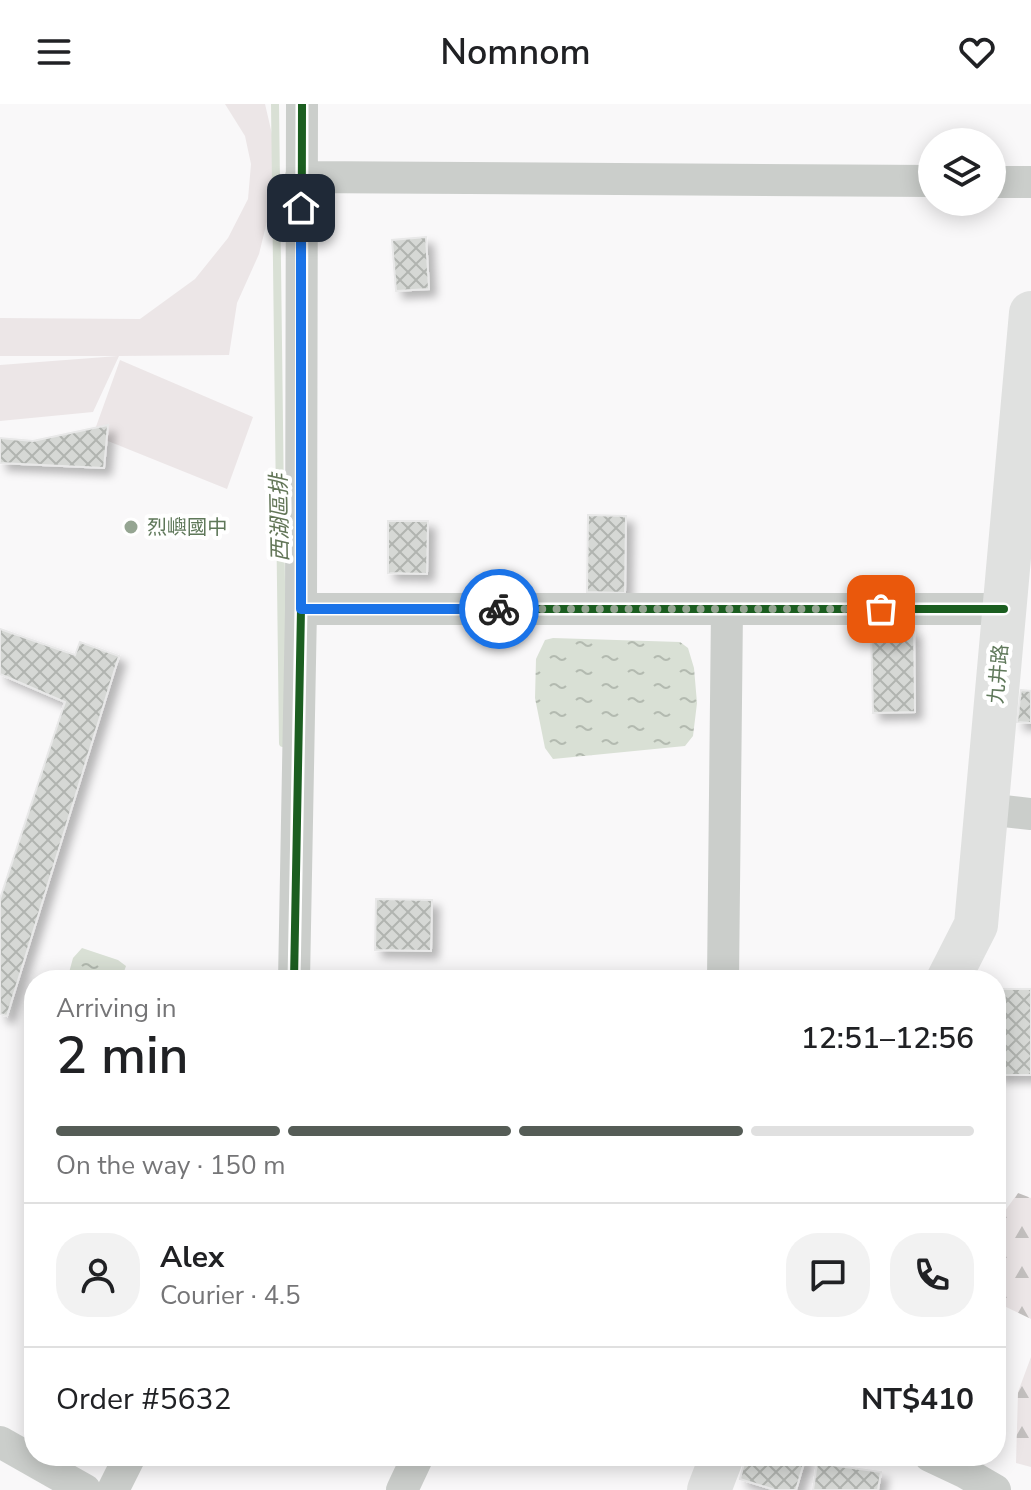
<!DOCTYPE html>
<html lang="en">
<head>
<meta charset="utf-8">
<style>
	body { margin:0; font-family:"Nunito Sans","Noto Sans TC",sans-serif; background:#f2f2f2; color:#202124; height:100vh; display:flex; flex-direction:column; font-size:30px; white-space:nowrap }
	* { box-sizing:border-box; margin:0 }
	p { font-size:26px; color:#757577 }
	.icon { flex:none; width:44px; height:44px; fill:none; stroke:currentColor; stroke-width:2; stroke-linecap:round; stroke-linejoin:round }
	.map { position:relative; flex:1; overflow:hidden }
	.drawer { position:absolute; left:24px; top:866px; width:982px; height:496px; display:flex; flex-direction:column; background:#fff; border-radius:32px; box-shadow:0 4px 20px #0003 }
	.drawer>* { flex:none }
	.controls { position:absolute; left:918px; top:24px; display:grid; gap:16px }
	.controls a { display:grid; place-items:center; width:88px; height:88px; border-radius:50%; background:#fff; box-shadow:0 4px 20px #0003; font-size:40px }
	.pin { position:absolute; display:grid; place-items:center; width:68px; height:68px; color:#fff; margin:-34px; border-radius:16px; box-shadow:0 4px 12px #0006 }
	.courier { position:absolute; display:grid; place-items:center; width:80px; height:80px; margin:-40px; border:6px solid #1a73e8; border-radius:50%; background:#fff; color:#222; box-shadow:0 2px 10px #0007 }
	.head em { font-style:normal; font-weight:600 }
	.head div { display:flex; flex-direction:column-reverse }
	.head { display:flex; align-items:center; justify-content:space-between; height:136px; padding:0 32px }
	h1 { font-size:52px; font-weight:600; line-height:60px }
	.bar { display:grid; grid-template-columns:repeat(4,1fr); gap:12px 8px; align-content:center; height:96px; padding:0 32px }
	.bar i { height:10px; border-radius:6px; background:#e0e0e0 }
	.bar .current { background:#555c56 }
	.bar p { grid-column:span 4 }
	.line { display:flex; align-items:center; gap:20px; padding:0 32px; border-top:2px solid #e0e0e0 }
	.line div { flex:1 }
	.round { display:grid; place-items:center; flex:none; width:84px; height:84px; border-radius:32px; background:#f2f2f2 }
	header { display:flex; justify-content:space-between; align-items:center; height:104px; padding:0 32px; background:#fff; font-size:36px; font-weight:600 }
	.map>svg:first-child { display:block }
	.forest { fill:url(#forest-firs) }
	.garden { fill:#ece6e7 }
	.water { fill:url(#water-ripples) }
	.lines { fill:none; stroke-linecap:round; stroke-linejoin:round }
	.stream { stroke:#d9e0d5; stroke-width:8 }
	.building { fill:url(#building-cross-hatch); stroke:#e8e8e8; stroke-width:2; filter:url(#shadow) }
	.minor { stroke:#cbcecb; stroke-width:32 }
	.secondary { stroke:#e0e1e0; stroke-width:44 }
	.cycleway-casing { stroke:#fff; stroke-width:13 }
	.cycleway { stroke:#1b5e20; stroke-width:8 }
	.done { stroke:#95a592; stroke-width:8; stroke-dasharray:0 14.4 }
	.route { stroke:#1a73e8; stroke-width:10 }
	.poi-dot { fill:#95a592; stroke:#fff; stroke-width:3 }
	.labels { text-anchor:middle; stroke-width:8; stroke-linejoin:round; paint-order:stroke }
	.poi-label { font-size:20px; fill:#5f785a; stroke:#fff; text-anchor:start }
	.street-label { font-size:20px; fill:#5f785a; stroke:#fff }
	.water-label { font-size:22px; font-style:italic; fill:#637658; stroke:#fff }
</style>
</head>
<body>
<header><svg class="icon" aria-label="menu" viewBox="0 0 24 24"><path d="M4 6h16M4 12h16M4 18h16"/></svg>Nomnom<svg class="icon" aria-label="heart" viewBox="0 0 24 24"><path d="M12 20l-8-8c-3-5 5-10 8-4 3-6 11-1 8 4z"/></svg></header>
<div class="map">
<svg width="1031" height="1386" viewBox="0 0 1031 1386">
	<defs>
		<pattern id="forest-firs" width="22" height="20" patternUnits="userSpaceOnUse" patternTransform="scale(2)"><rect width="22" height="20" fill="#ece6e7"/><path d="M5 1l3.5 6h-7zM16 11l3.5 6h-7z" fill="#c2bfbe"/></pattern>
		<pattern id="water-ripples" width="26" height="14" patternUnits="userSpaceOnUse" patternTransform="scale(2)"><rect width="26" height="14" fill="#d9e0d5"/><path d="M2 4q2-2 4 0t4 0M15 11q2-2 4 0t4 0" fill="none" stroke="#b3bab0"/></pattern>
		<pattern id="building-cross-hatch" width="8" height="8" patternUnits="userSpaceOnUse" patternTransform="scale(2)"><rect width="8" height="8" fill="#d6d8d5"/><path d="M0 0l8 8M0 8l8-8" fill="none" stroke="#b1b4b0"/></pattern>
		<filter id="shadow"><feDropShadow dx="7" dy="7" stdDeviation="4" flood-color="#0004"/></filter>
	</defs>
	<rect width="100%" height="100%" fill="#f9f8f9"/>
	<path class="forest" d="M 1018,1089 L 1031,1094 L 1031,1215 L 1002,1201 L 996,1217 L 996,1119 Z
		M 1031,1253 L 1031,1363 L 1016,1359 L 1018,1288 Z"/>
	<path class="garden" d="M 225,0 L 265,0 L 278,56 L 276,81 L 259,150 L 237,199 L 229,251 L 119,252 L 93,308 L 0,317 L 0,261 L 118,252 L 0,252 L 0,214 L 140,215 L 195,175 L 228,134 L 248,95 L 251,60 L 245,32 Z
		M 120,256 L 253,313 L 227,385 L 93,331 Z"/>
	<path class="water" d="M 553,534 L 680,538 L 688,544 L 694,564 L 697,599 L 693,632 L 685,642 L 553,655 L 545,644 L 535,594 L 536,555 L 545,536 Z
		M 82,844 L 118,856 L 126,862 L 121,876 L 67,876 L 73,854 Z"/>
	<g class="lines">
		<path class="stream" d="M 275,0 L 283,639"/>
	</g>
	<path class="building" d="M 426,133 L 429,185 L 396,187 L 392,136 Z
		M 108,321 L 104,364 L 0,359 L 0,334 L 33,337 Z
		M 588,411 L 626,412 L 625,489 L 587,488 Z
		M 388,417 L 428,417 L 427,470 L 388,469 Z
		M 0,525 L 75,551 L 80,538 L 119,552 L 7,912 L 0,910 L 0,795 L 65,598 L 0,570 Z
		M 914,526 L 915,608 L 873,609 L 871,527 Z
		M 1021,586 L 1031,587 L 1031,619 L 1017,618 Z
		M 376,795 L 432,796 L 431,847 L 375,846 Z
		M 996,885 L 1031,885 L 1031,971 L 996,971 Z
		M 746,1352 L 806,1352 L 796,1386 L 775,1386 L 740,1375 Z
		M 817,1359 L 881,1368 L 878,1386 L 813,1386 Z"/>
	<g class="lines">
		<path class="minor" d="M 301,73 L 932,77
			M 992,78 L 1031,78
			M 301,505 L 1004,505
			M 986,705 L 1031,710
			M 294,876 L 301,505 L 302,0
			M 723,876 L 727,505
			M 0,1338 L 85,1386
			M 930,1352 L 964,1368 L 995,1386
			M 113,1386 L 130,1352
			M 402,1386 L 418,1352"/>
		<path class="secondary" d="M 948,876 L 976,821 L 1031,209
			M 709,1386 L 722,1352"/>
		<g class="cycleway-casing">
			<path id="cycleway" d="M 301,505 L 1004,505
				M 294,876 L 301,505 L 302,0"/>
		</g>
		<use href="#cycleway" class="cycleway"/>
	</g>
	<g class="lines">
		<path class="done" d="M 499,505 L 881,505"/>
		<path class="route" d="M 301,104 L 301,505 L 499,505"/>
	</g>
	<circle class="poi-dot" cx="131" cy="423" r="8"/>
	<g class="labels">
		<g class="poi-label">
			<text x="147" y="430">烈嶼國中</text>
		</g>
		<g class="street-label">
			<text transform="translate(998 570) rotate(-85)" y="7">九井路</text>
		</g>
		<g class="water-label">
			<text transform="translate(279 414) rotate(-91)" y="8">西湖區排</text>
		</g>
	</g>
</svg>
<div class="controls">
<a><svg class="icon" aria-label="layers" viewBox="0 0 24 24"><path d="M12 4l9 5-9 5-9-5zM3 14l9 5 9-5"/></svg></a>
</div>
<div class="pin" style="left:881px;top:505px;background:#ea580c"><svg class="icon" aria-label="bag" viewBox="0 0 24 24"><path d="M5 8h14l-1 12H6zM9 8a3 3 0 0 1 6 0"/></svg></div>
<div class="pin" style="left:301px;top:104px;background:#1f2937"><svg class="icon" aria-label="home" viewBox="0 0 24 24"><path d="M3 11l9-7 9 7M6 9v11h12V9"/></svg></div>
<div class="courier" style="left:499px;top:505px"><svg class="icon" aria-label="bike" viewBox="0 0 24 24"><circle cx="6" cy="16" r="4"/><circle cx="18" cy="16" r="4"/><path d="M6 16l4-8h5l3 8M10 8l3 8H6M13 5h3"/></svg></div>
<section class="drawer">
<div class="head"><div><h1>2 min</h1><p>Arriving in</p></div><em>12:51–12:56</em></div>
<div class="bar"><i class="current"></i><i class="current"></i><i class="current"></i><i></i><p>On the way · 150 m</p></div>
<div class="line" style="height:144px"><a class="round"><svg class="icon" aria-label="person" viewBox="0 0 24 24"><circle cx="12" cy="8" r="4"/><path d="M4 21q1-7 8-7t8 7"/></svg></a><div><b>Alex</b><p>Courier · 4.5</p></div><a class="round"><svg class="icon" aria-label="chat" viewBox="0 0 24 24"><path d="M4 5h16v11H9l-5 4z"/></svg></a><a class="round"><svg class="icon" aria-label="phone" viewBox="0 0 24 24"><path d="M5 4h4l2 5-3 2q2 4 5 5l2-3 5 2v4C11 20 4 13 5 4z"/></svg></a></div>
<div class="line" style="height:104px"><div>Order #5632</div><b>NT$410</b></div>
</section>
</div>
</body>
</html>
